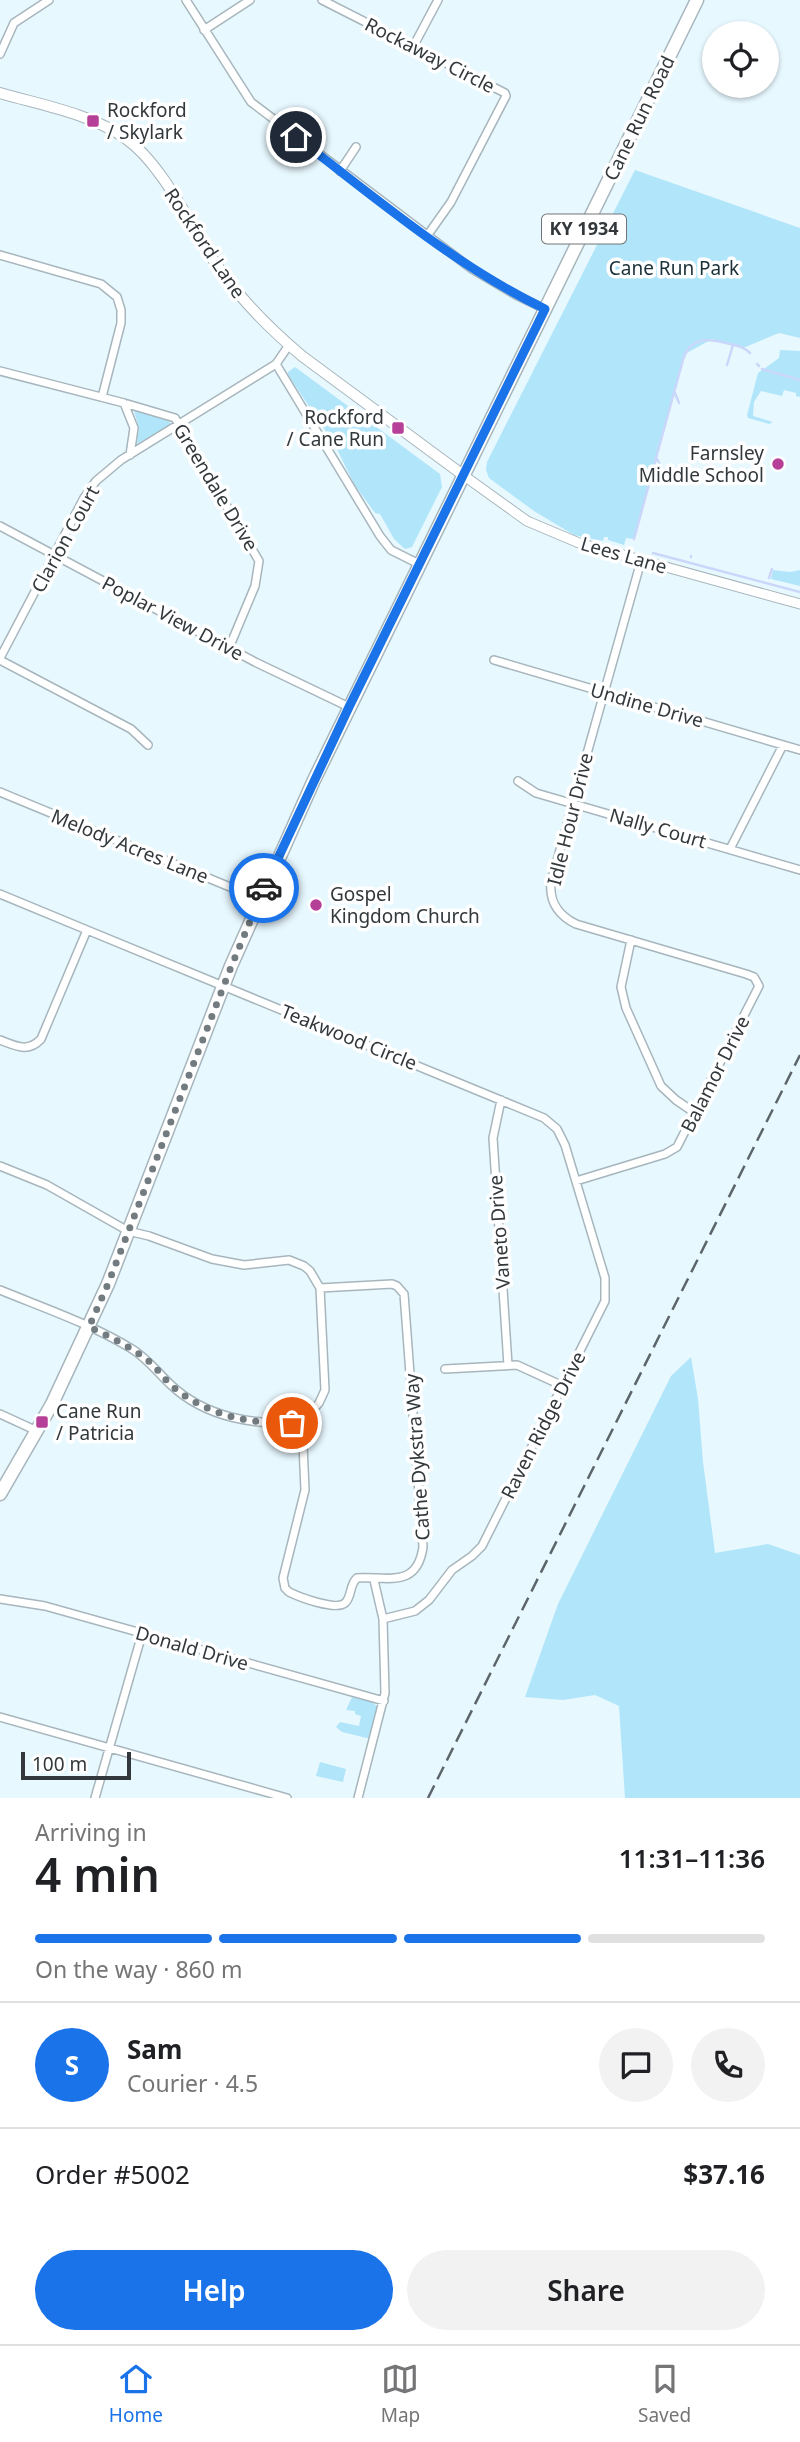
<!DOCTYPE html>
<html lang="en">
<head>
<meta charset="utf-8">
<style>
	body { margin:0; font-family:"Noto Sans",sans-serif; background:#f2f2f2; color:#202124; height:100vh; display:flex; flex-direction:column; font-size:26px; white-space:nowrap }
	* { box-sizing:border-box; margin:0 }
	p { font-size:23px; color:#757577 }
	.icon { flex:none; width:38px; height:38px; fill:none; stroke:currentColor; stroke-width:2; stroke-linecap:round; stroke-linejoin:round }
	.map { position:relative; height:1798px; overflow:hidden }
	.side { display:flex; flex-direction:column; background:#fff; flex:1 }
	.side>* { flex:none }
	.fabs { position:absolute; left:702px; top:21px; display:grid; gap:14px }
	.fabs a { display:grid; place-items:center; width:77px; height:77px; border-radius:50%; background:#fff; box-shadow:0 2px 5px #0004; font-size:35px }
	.scale { position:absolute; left:21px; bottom:18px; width:110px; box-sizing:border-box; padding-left:7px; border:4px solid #32383b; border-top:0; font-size:19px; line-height:24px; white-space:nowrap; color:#32383b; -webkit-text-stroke:5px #fff; paint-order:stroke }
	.pin { position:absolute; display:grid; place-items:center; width:60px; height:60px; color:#fff; margin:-30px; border:4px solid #fff; border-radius:50%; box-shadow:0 2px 7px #0007 }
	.courier { position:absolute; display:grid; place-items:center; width:70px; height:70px; margin:-35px; border:5px solid #1a73e8; border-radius:50%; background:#fff; color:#222; box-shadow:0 2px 9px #0007 }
	.head em { font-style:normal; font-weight:600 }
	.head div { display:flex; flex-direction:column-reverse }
	.head { display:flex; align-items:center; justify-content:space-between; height:119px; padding:0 35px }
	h1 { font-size:46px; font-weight:600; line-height:52px }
	.bar { display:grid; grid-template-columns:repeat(4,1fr); gap:10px 7px; align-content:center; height:84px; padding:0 35px }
	.bar i { height:9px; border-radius:5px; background:#e0e0e0 }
	.bar .on { background:#1a73e8 }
	.bar p { grid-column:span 4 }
	.line { display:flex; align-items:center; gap:18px; padding:0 35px; border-top:2px solid #e0e0e0 }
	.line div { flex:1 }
	.round { display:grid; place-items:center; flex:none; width:74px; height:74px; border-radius:37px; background:#f2f2f2 }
	.primary-button { display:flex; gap:14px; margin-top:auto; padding:14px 35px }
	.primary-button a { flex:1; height:80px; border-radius:42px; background:#1a73e8; color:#fff; font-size:28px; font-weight:600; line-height:80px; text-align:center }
	.primary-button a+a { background:#f2f2f2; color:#202124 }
	.dock { display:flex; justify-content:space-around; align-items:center; height:98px; border-top:2px solid #e0e0e0; background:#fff; font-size:19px; color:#757577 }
	.dock a { display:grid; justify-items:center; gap:4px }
	.dock .on { color:#1a73e8 }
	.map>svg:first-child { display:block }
	.green { fill:#b1e5fa }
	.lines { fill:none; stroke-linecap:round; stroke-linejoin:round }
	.stream { stroke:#cbd7fa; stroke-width:2.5 }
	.minor-casing { stroke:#a7b6bc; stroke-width:10 }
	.tertiary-casing { stroke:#a7b6bc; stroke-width:11 }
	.secondary-casing { stroke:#a7b6bc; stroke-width:12 }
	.trunk-casing { stroke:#a7b6bc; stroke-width:15 }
	.minor { stroke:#fff; stroke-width:7 }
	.tertiary { stroke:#fff; stroke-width:9 }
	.secondary { stroke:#fff; stroke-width:10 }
	.trunk { stroke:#fff; stroke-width:12 }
	.rail { stroke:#5c6569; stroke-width:2.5; stroke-dasharray:14 7; stroke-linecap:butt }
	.done { stroke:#727b80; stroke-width:7; stroke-dasharray:0 12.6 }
	.route { stroke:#1a73e8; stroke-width:9 }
	.poi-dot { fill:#b64097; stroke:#fff; stroke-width:2.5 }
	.labels { text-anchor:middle; stroke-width:7; stroke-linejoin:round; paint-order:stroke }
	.shield { fill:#fff; stroke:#707476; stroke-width:2 }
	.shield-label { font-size:18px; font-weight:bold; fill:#32383b }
	.street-label { font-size:19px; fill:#32383b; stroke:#fff }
	.poi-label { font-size:19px; fill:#32383b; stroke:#fff; text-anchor:start }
	.park-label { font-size:19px; fill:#1b3038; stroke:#fff }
</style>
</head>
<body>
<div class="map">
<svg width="800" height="1798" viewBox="0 0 800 1798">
	<rect width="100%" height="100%" fill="#e8f8ff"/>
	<path class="green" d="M 635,170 L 800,228 L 800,338 L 779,333 L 743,348 L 712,339 L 685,354 L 634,539 L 626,538 L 624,545 L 608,540 L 608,537 L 604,537 L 603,541 L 574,535 L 534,511 L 489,478 L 486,470 L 487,462 Z
		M 780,350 L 800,351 L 800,397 L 796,396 L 796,393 L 784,390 L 782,396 L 761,391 L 754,402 L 753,416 L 773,422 L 769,424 L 748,418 L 747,415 L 758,373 L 779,358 Z
		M 295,367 L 440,474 L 442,487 L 412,547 L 405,549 L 394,539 L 380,514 L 375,513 L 354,484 L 335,445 L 288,375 L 288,372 Z
		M 136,409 L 167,419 L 172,425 L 137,444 L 139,428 L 134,411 Z
		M 773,570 L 790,572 L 800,570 L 800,586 L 771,579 Z
		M 691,1357 L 698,1399 L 703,1462 L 715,1553 L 768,1544 L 800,1555 L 800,1798 L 625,1798 L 619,1706 L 595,1695 L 563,1700 L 525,1697 L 558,1604 L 671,1376 Z
		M 352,1697 L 372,1702 L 378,1707 L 371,1739 L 342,1732 L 336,1727 L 340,1722 L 359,1726 L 361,1716 L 355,1714 L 355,1711 L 346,1710 Z
		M 320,1762 L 346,1769 L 343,1782 L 316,1776 Z"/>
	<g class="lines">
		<path class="stream" d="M 757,364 L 759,366
			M 727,365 L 733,345
			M 762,369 L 800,380
			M 675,393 L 679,403
			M 657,459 L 662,469
			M 653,469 L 683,360 C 690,336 710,338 730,344 C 738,346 744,347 750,353
			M 634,539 L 652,473
			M 653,553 L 800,592
			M 691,557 L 691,556
			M 769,578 L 772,569"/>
		<g class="minor-casing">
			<path id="minor" d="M 186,0 L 251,102 L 472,269 L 516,295 L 545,309
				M 322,0 L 505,93 L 506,96 L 451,202 L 427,236
				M 204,30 L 250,0
				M 413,47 L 438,0
				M 0,54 L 14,23 L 49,0
				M 340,171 L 356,147
				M 0,255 L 101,284 L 117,297 L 121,310 L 121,323 L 102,397
				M 276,364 L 380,536 L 391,550 L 419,564
				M 0,371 L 124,403 L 175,418 L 259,561 L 255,586 L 229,648
				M 124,403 L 134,428 L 130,455
				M 0,526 L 255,662 L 349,707
				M 0,658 L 84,498 L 96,481 L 121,460 L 276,364 L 289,345
				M 0,660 L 131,729 L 148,745
				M 494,660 L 800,750
				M 518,781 L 536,793 L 800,870
				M 0,792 L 259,899
				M 730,849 L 783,745
				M 0,894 L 87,930 L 41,1039 C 28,1053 16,1046 0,1040
				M 87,930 L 544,1118 L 557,1129 L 565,1145 L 605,1278 L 605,1301 L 482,1546 L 472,1556 L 452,1570 L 429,1600 L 415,1611 L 383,1619
				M 631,940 L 621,987 L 626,1008 L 661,1086 L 676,1100 L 695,1113
				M 501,1100 L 493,1138 L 508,1365
				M 0,1166 L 47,1185 L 128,1231 L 149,1236 L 212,1259 L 244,1265 L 289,1260 L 304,1266 L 310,1271 L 320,1288 L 325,1390 L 319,1403 L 302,1422 L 305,1490 L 283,1578 L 285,1588 L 289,1592 C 299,1597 336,1611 345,1603 C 352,1597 349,1585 357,1578 C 387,1576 417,1589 423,1547 L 404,1294 L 397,1286 L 392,1284 L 320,1288
				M 576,1181 L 665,1154 L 677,1147 L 759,986 L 754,977 L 746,974 L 576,924 C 558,915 549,902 551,882 L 641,561
				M 0,1290 C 44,1308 91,1324 132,1349 C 148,1359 158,1373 171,1385 C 206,1418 256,1426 302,1422
				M 445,1369 L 517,1365 L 563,1386
				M 0,1414 L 37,1431
				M 0,1599 L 45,1606 L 384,1701
				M 0,1717 L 287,1798
				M 95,1798 L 142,1634
				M 358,1798 L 385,1693 L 383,1619 L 374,1580"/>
		</g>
		<g class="tertiary-casing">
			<path id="tertiary" d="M 463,475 L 527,521 L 579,543 L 800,604"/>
		</g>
		<g class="secondary-casing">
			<path id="secondary" d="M 0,93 C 41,105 89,113 125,138 C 163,164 192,229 218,267 C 242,301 271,330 302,356 L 463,475"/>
		</g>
		<g class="trunk-casing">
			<path id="trunk" d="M 0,1494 L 52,1404 L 108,1284 L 231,966 L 314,780 L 697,0"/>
		</g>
		<use href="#minor" class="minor"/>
		<use href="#tertiary" class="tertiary"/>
		<use href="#secondary" class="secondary"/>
		<use href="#trunk" class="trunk"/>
		<path class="rail" d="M 428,1798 L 800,1055"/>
	</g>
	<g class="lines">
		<path class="done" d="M 264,888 L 231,967 L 108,1284 L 89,1327 C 111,1337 133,1348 151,1363 C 159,1371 165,1380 173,1387 C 207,1415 249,1424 292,1423"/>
		<path class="route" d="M 264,888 L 349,707 L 545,309 C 454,265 376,198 296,137"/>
	</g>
	<g class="poi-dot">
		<rect x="86" y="114" width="14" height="14" rx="3.5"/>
		<rect x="391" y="421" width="14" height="14" rx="3.5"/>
		<circle cx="778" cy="464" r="7"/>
		<circle cx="316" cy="905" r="7"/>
		<rect x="35" y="1415" width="14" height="14" rx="3.5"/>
	</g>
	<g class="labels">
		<rect class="shield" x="542" y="214.5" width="84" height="29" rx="5"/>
		<g class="shield-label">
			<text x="584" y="235">KY 1934</text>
		</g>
		<g class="street-label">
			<text transform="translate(430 55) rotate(27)" y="7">Rockaway Circle</text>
			<text transform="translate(639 118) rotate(-64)" y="7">Cane Run Road</text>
			<text transform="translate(205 243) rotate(56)" y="7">Rockford Lane</text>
			<text transform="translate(216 487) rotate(59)" y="7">Greendale Drive</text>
			<text transform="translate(65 539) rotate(-61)" y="7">Clarion Court</text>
			<text transform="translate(624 555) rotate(16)" y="7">Lees Lane</text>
			<text transform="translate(173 618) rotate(28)" y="7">Poplar View Drive</text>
			<text transform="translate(647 705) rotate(16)" y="7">Undine Drive</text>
			<text transform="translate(570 819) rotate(-76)" y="7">Idle Hour Drive</text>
			<text transform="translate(658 828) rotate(16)" y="7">Nally Court</text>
			<text transform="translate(130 846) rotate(22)" y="7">Melody Acres Lane</text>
			<text transform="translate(349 1037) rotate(22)" y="7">Teakwood Circle</text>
			<text transform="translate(715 1074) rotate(-63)" y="7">Balamor Drive</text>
			<text transform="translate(499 1232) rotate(-94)" y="7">Vaneto Drive</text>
			<text transform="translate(543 1425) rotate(-63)" y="7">Raven Ridge Drive</text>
			<text transform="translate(417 1457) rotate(-94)" y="7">Cathe Dykstra Way</text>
			<text transform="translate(192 1648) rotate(16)" y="7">Donald Drive</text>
		</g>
		<g class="poi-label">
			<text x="107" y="117">Rockford<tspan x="107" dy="22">/ Skylark</tspan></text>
			<text x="384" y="424" text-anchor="end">Rockford<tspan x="384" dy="22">/ Cane Run</tspan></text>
			<text x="764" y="460" text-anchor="end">Farnsley<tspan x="764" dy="22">Middle School</tspan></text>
			<text x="330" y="901">Gospel<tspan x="330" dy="22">Kingdom Church</tspan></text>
			<text x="56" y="1418">Cane Run<tspan x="56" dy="22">/ Patricia</tspan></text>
		</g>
		<g class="park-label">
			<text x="674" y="275">Cane Run Park</text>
		</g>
	</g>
</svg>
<div class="fabs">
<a><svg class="icon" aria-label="locate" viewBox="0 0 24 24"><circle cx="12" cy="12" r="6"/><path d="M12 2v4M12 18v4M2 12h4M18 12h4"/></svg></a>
</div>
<div class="scale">100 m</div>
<div class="pin" style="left:292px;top:1423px;background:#ea580c"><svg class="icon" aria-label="bag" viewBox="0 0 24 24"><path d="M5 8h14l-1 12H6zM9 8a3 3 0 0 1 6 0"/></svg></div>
<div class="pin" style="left:296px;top:137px;background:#1f2937"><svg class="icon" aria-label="home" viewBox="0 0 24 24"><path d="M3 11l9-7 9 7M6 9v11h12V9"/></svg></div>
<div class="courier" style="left:264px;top:888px"><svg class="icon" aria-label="car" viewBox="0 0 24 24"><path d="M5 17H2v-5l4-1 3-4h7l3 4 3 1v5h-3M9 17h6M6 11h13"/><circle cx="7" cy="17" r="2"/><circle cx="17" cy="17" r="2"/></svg></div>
</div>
<section class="side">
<div class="head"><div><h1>4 min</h1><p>Arriving in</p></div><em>11:31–11:36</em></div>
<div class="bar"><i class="on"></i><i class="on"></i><i class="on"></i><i></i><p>On the way · 860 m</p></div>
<div class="line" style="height:126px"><b class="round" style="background:#1a73e8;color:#fff">S</b><div><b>Sam</b><p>Courier · 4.5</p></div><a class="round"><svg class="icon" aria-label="chat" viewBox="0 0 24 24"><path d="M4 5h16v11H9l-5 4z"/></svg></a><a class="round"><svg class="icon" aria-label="phone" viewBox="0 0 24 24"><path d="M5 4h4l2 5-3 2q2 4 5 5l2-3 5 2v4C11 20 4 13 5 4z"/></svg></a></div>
<div class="line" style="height:91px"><div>Order #5002</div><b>$37.16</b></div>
<div class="primary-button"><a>Help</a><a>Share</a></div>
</section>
<nav class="dock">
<a class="on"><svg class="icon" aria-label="home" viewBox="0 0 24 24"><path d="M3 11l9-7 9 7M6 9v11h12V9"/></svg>Home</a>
<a><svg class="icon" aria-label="map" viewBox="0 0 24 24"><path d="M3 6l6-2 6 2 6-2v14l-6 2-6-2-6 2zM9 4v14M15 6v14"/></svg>Map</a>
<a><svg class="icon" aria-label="saved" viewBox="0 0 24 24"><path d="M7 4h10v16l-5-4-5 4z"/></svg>Saved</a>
</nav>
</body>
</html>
